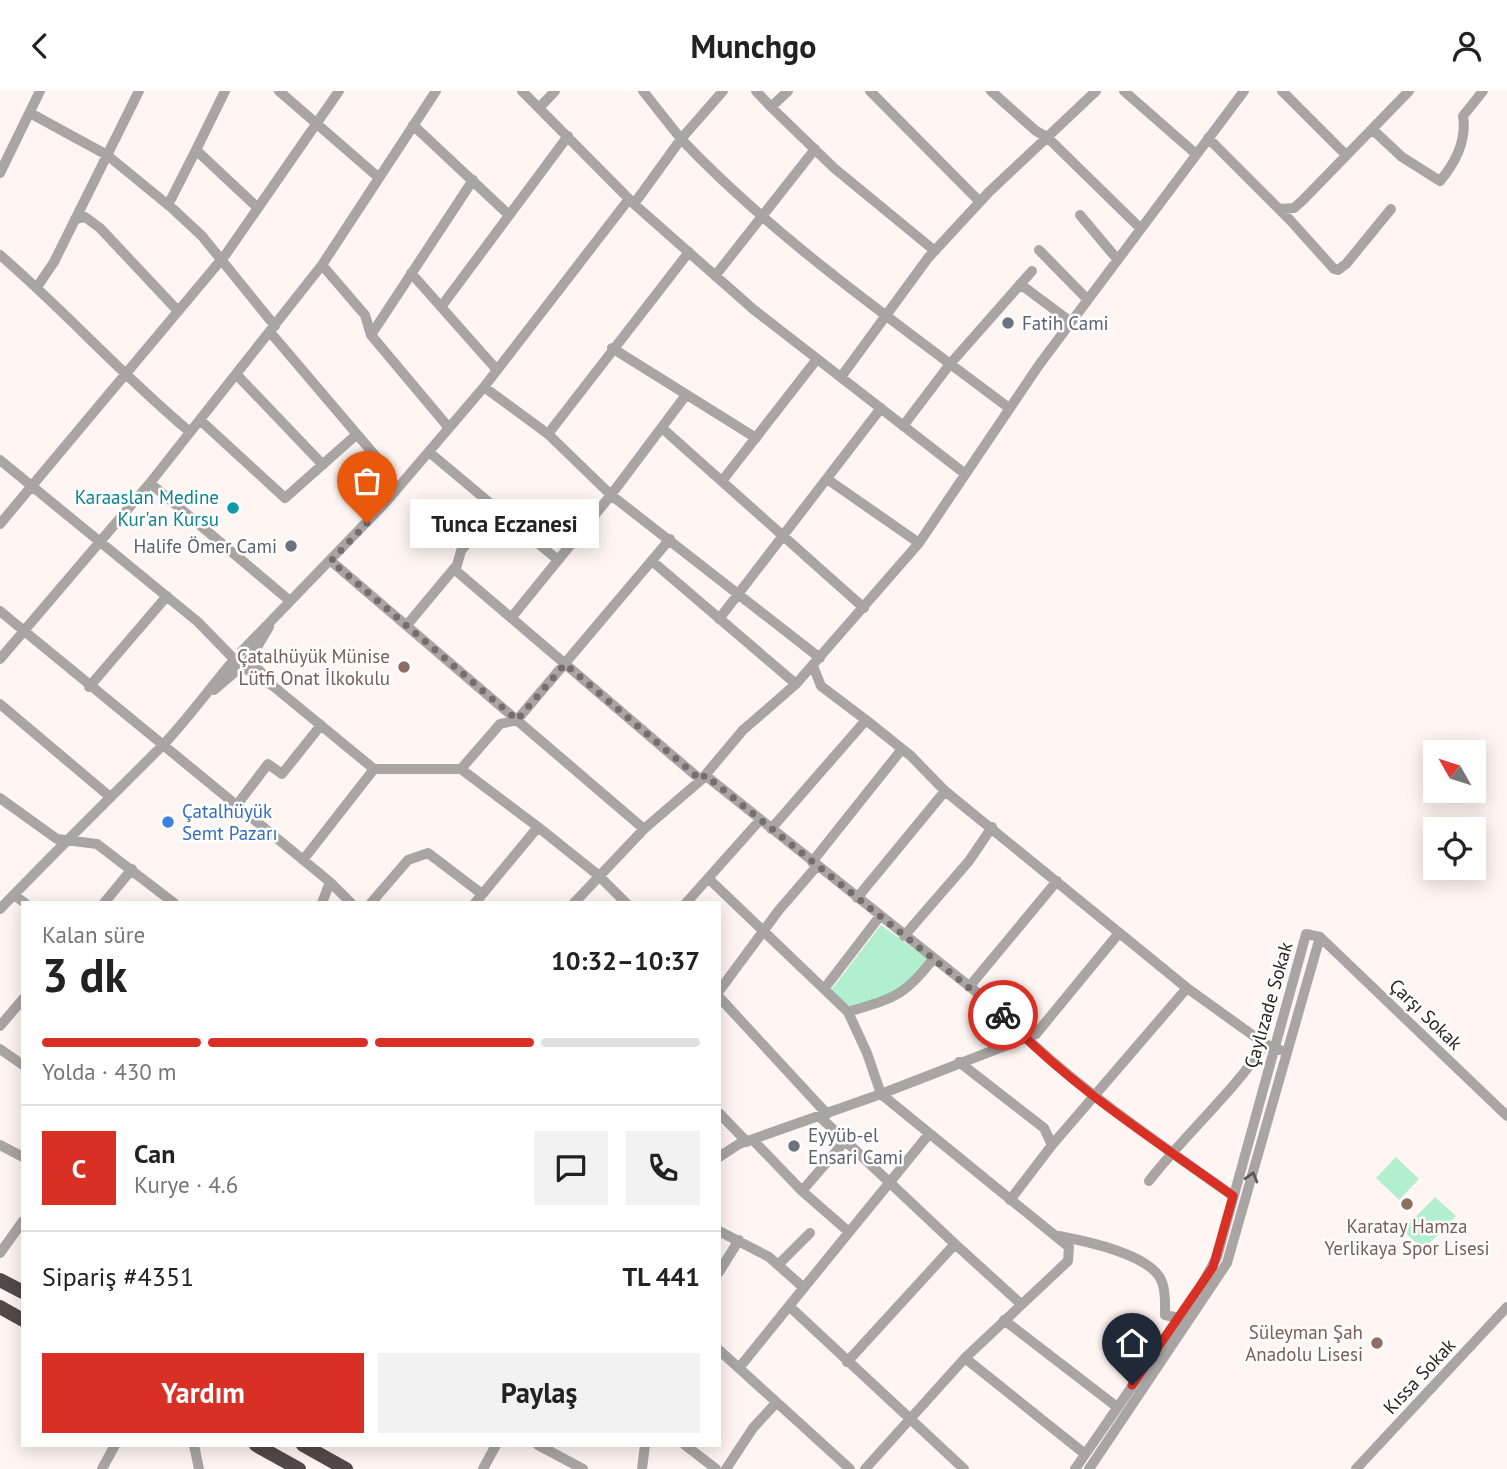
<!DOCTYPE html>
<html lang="tr">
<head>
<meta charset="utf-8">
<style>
	body { margin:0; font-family:"PT Sans",sans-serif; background:#f2f2f2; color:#222; height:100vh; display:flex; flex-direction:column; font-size:26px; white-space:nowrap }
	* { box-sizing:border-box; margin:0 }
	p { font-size:23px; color:#767676 }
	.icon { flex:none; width:38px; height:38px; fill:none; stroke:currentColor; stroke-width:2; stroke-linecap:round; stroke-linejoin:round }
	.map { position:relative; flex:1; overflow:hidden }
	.side { position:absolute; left:21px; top:810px; width:700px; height:546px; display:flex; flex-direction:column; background:#fff; border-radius:0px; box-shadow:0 4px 18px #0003 }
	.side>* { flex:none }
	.needle { width:46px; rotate:309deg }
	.buttons { position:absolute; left:1423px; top:649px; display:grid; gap:14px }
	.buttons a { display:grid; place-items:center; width:63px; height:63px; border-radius:0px; background:#fff; box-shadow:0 4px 18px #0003; font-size:35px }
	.pin { position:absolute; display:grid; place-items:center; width:60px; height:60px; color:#fff; margin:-72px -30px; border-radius:50% 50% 50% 0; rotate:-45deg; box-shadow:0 0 7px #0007 }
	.pin .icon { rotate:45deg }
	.courier { position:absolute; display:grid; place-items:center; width:70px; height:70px; margin:-35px; border:5px solid #d93025; border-radius:50%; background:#fff; color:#222; box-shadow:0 2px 9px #0007 }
	.bubble { position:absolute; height:49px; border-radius:0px; background:#fff; box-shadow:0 4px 18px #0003; font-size:23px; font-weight:700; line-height:49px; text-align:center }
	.head em { font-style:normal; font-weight:700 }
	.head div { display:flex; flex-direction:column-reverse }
	.head { display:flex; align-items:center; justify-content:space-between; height:119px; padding:0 21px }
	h1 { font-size:46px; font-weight:700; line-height:52px }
	.bar { display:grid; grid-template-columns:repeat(4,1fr); gap:10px 7px; align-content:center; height:84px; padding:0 21px }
	.bar i { height:9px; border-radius:5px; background:#e0e0e0 }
	.bar .current { background:#d93025 }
	.bar p { grid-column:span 4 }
	.line { display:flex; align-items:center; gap:18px; padding:0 21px; border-top:2px solid #e0e0e0 }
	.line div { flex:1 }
	.round { display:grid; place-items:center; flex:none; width:74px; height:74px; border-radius:0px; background:#f2f2f2 }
	.primary-button { display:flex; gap:14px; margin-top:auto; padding:14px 21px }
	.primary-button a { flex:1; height:80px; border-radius:0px; background:#d93025; color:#fff; font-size:28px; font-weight:700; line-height:80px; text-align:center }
	.primary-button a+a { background:#f2f2f2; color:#222 }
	header { display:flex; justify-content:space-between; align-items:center; height:91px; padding:0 21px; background:#fff; font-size:32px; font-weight:700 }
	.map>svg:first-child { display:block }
	.green { fill:#b2efcf }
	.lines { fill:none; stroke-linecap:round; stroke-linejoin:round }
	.minor { stroke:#aaa5a5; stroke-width:10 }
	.highway { stroke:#53494a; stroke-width:14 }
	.oneway { stroke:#5d5858 }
	.done { stroke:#746e6c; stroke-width:7; stroke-dasharray:0 12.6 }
	.route { stroke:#d93025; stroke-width:9 }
	.worship-dot { fill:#6b7280; stroke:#fff; stroke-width:2.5 }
	.culture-dot { fill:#0f9aa8; stroke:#fff; stroke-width:2.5 }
	.education-dot { fill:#8d6e63; stroke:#fff; stroke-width:2.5 }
	.shop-dot { fill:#3f7fe0; stroke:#fff; stroke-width:2.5 }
	.labels { text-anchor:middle; stroke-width:5; stroke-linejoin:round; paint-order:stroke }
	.worship-label { font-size:19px; fill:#5b616d; stroke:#fff; text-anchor:start }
	.culture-label { font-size:19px; fill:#0d838f; stroke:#fff; text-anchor:end }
	.education-label { font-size:19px; fill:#785e54; stroke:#fff; text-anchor:end }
	.shop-label { font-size:19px; fill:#366cbe; stroke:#fff; text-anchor:start }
	.street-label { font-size:19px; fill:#292524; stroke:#fff }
</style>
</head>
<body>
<header><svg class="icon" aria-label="back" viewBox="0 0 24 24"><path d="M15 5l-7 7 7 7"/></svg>Munchgo<svg class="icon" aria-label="person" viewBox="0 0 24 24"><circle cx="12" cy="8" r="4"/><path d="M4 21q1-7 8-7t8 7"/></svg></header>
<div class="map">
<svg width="1507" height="1378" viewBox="0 0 1507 1378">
	<rect width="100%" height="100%" fill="#fff6f3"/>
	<path class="green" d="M 881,834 L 928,868 L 902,898 L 849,917 L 831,899 Z
		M 1396,1066 L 1419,1088 L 1399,1109 L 1376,1087 Z
		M 1435,1106 L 1456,1125 L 1423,1159 L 1403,1139 Z"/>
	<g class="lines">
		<path class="minor" d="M 225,0 L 196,59 L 258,117
			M 279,0 L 378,86
			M 522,0 L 634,113 L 753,218 L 964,382
			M 723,0 L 681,48 C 778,150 897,232 1009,317
			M 756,0 L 771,16 L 788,0
			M 870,0 L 980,111
			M 991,0 L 1036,40 L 1047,46 L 1140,137
			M 1124,0 L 1196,63
			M 1282,0 L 1346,64
			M 771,16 L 834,77 L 935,160
			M 539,17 L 555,0
			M 30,22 L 107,64 L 173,118 L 202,145 L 275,235
			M 413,34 L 509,124
			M 1372,38 L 1402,66 L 1440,90 C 1456,71 1467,50 1463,25 L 1483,0
			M 1208,47 L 1290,129 L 1334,178 L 1338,179 L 1346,173 L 1391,118
			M 0,82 L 40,0
			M 634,113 L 681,48 L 643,0
			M 168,114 L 196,59
			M 1279,118 L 1294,117 L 1303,109 L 1409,0
			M 1080,124 L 1117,168
			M 75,128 L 85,126 L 100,137 L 178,220
			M 1039,159 L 1087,208
			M 0,164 C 66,221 123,285 190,341
			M 322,174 L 365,224 L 371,244 L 449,337
			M 411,182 L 497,279
			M 715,185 L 815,58
			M 1020,193 L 1071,231
			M 37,196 L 54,171 L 139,0
			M 441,216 L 568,45
			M 270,241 L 378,368 L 388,382 L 395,401
			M 371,244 L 473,89
			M 612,257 L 756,347
			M 236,283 L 323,374
			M 841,286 L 928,167 L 989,101 L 1096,0
			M 484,296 L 548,343 L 611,404 L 820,567
			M 200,329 L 285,407 L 356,344
			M 903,335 L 950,273 L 1032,180
			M 662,337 L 864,517
			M 548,343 L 689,161
			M 429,361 L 558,469
			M 0,369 L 198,531 L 233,567
			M 827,388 L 919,452
			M 722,390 L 817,268
			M 150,392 L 290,510
			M 0,433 L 226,163 L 339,0
			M 331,470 L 644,738
			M 652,470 L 796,593
			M 454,478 L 701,689
			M 0,520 L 330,791 L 351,812
			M 511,527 L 611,404 L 686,304
			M 719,528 L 881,317
			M 407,534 L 457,474 L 461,460 L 496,416
			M 242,560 L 385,412 L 484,296 L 629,108
			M 0,568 L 150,392 L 322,174 L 436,0
			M 249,568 L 270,591
			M 813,575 L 821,595 L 866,629
			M 238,576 L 247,573 L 269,536
			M 243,576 L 273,595 L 374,678 L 461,678 L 538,736
			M 89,596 L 167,505
			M 214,599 L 241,576
			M 0,613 L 109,705
			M 461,678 L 500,633 L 517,629 L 670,448
			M 705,684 L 994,915 C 1064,989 1150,1046 1233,1105
			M 0,707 L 57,748 L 97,753 L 174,812
			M 236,715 L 268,673 L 282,683 L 321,634
			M 771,738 L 866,629 L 911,665 L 945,700 L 1187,897 L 1265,953 L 1280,959
			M 303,769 L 374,678
			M 812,771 L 902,658
			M 709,788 L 848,921 L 867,962 L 881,1003 L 739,1053 L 719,1066
			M 14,804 L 25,812
			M 857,807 L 945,700
			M 104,812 L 132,778
			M 322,812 L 330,791
			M 371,812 L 408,769 L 428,762 L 482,803
			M 475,812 L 538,736 L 598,784 L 626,812
			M 574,812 L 644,738 L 701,689 L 743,639 L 796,593 L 919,452 L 1039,274 L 1244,0
			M 686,812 L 760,729
			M 0,818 C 53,763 107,710 161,656 C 187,629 209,598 233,570
			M 904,845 L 969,770 L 992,736
			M 1320,846 L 1507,1025
			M 969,896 L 1057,790
			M 824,898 L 880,825
			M 719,900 L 779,819 L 817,775
			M 719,906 L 827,1023
			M 848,921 C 893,907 904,906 933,868
			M 0,935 L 23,908
			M 0,958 L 23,974
			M 959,971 L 1044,1037 L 1052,1054 L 1010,1109
			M 719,1022 L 747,1051
			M 820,1026 L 955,1153 L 847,1271
			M 929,1043 L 789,1215 L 964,1378
			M 753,1049 L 802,1100 L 849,1141
			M 0,1054 L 23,1066
			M 1052,1054 L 1187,897
			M 1149,1090 C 1185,1043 1232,1003 1265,953
			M 802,1100 L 845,1050
			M 719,1140 L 769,1166 L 804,1197
			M 1059,1145 C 1085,1150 1152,1163 1162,1191 C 1166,1201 1165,1214 1165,1224 L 1179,1227
			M 955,1153 L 1021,1213
			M 0,1162 L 23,1130
			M 778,1174 L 810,1142
			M 719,1181 L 739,1149
			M 1004,1229 L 1117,1316
			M 719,1259 L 850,1378
			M 739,1277 L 789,1215
			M 194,1354 L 199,1378
			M 538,1354 L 583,1378
			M 685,1354 L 716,1378
			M 1085,1363 L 965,1267 L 1068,1170 L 1069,1156 L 881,1003 L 1036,943 L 1119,842
			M 102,1378 L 115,1354
			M 483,1378 L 496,1354
			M 642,1378 L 645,1354
			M 726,1378 L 753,1337 L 776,1312
			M 865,1378 L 965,1267
			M 1075,1378 L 1200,1197 L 1217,1166 L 1306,843 L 1320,846 L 1227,1172 L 1089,1378
			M 1356,1378 L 1507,1216"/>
		<path class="highway" d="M 0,1189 L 23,1201
			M 0,1216 L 23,1229
			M 256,1354 L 299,1378
			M 303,1354 L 346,1378"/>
	</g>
	<defs><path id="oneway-chevron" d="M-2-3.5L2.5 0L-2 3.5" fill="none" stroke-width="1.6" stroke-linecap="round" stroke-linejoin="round" transform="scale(1.75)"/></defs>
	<use class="oneway" href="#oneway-chevron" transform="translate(1252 1086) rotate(-74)"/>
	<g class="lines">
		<path class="done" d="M 367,432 L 331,470 L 517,629 L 565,573 L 701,689 L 705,684 L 1003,924"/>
		<path class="route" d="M 1003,924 C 1069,995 1155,1049 1233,1105 L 1213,1176 L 1132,1294"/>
	</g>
	<g class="worship-dot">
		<circle cx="1008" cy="232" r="7"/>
		<circle cx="291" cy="455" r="7"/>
		<circle cx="794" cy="1055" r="7"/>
	</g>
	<circle class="culture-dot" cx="233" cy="417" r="7"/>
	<g class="education-dot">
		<circle cx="404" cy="576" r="7"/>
		<circle cx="1407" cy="1113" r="7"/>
		<circle cx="1377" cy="1252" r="7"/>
	</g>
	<circle class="shop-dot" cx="168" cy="731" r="7"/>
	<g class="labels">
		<g class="worship-label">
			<text x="1022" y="239">Fatih Cami</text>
			<text x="277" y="462" text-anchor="end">Halife Ömer Cami</text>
			<text x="808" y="1051">Eyyüb-el<tspan x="808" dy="22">Ensari Cami</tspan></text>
		</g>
		<g class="culture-label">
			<text x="219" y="413">Karaaslan Medine<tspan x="219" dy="22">Kur'an Kursu</tspan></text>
		</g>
		<g class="education-label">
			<text x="390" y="572">Çatalhüyük Münise<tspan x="390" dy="22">Lütfi Onat İlkokulu</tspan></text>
			<text x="1407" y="1142" text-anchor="middle">Karatay Hamza<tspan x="1407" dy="22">Yerlikaya Spor Lisesi</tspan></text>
			<text x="1363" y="1248">Süleyman Şah<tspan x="1363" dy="22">Anadolu Lisesi</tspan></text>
		</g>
		<g class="shop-label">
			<text x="182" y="727">Çatalhüyük<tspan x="182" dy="22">Semt Pazarı</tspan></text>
		</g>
		<g class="street-label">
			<text transform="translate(1268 914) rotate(-74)" y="7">Çaylızade Sokak</text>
			<text transform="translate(1426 923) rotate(44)" y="7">Çarşı Sokak</text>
			<text transform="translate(1419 1285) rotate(-47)" y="7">Kıssa Sokak</text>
		</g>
	</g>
</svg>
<div class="buttons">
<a><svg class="needle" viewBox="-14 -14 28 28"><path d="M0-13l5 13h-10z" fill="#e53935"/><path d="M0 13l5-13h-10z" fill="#767676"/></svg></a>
<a><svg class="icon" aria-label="locate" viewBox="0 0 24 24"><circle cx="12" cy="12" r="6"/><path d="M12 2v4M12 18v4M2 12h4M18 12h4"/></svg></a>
</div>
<div class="pin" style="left:367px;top:432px;background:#ea580c"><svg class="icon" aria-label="bag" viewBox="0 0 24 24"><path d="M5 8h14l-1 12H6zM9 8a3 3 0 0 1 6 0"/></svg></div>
<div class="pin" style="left:1132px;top:1294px;background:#1f2937"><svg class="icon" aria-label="home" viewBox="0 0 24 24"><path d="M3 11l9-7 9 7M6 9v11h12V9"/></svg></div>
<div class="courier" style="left:1003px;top:924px"><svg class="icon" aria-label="bike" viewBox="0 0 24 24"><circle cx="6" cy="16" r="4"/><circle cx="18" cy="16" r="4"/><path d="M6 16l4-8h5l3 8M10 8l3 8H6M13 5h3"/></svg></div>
<div class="bubble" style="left:410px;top:408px;width:189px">Tunca Eczanesi</div>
<section class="side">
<div class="head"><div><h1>3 dk</h1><p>Kalan süre</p></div><em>10:32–10:37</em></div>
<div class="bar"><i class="current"></i><i class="current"></i><i class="current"></i><i></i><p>Yolda · 430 m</p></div>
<div class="line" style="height:126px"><b class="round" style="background:#d93025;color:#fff">C</b><div><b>Can</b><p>Kurye · 4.6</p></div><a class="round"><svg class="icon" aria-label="chat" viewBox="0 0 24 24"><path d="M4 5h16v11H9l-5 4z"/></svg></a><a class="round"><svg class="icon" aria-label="phone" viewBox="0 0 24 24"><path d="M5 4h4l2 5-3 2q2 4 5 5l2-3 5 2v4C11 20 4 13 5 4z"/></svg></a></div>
<div class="line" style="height:91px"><div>Sipariş #4351</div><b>TL 441</b></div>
<div class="primary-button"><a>Yardım</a><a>Paylaş</a></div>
</section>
</div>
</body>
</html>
